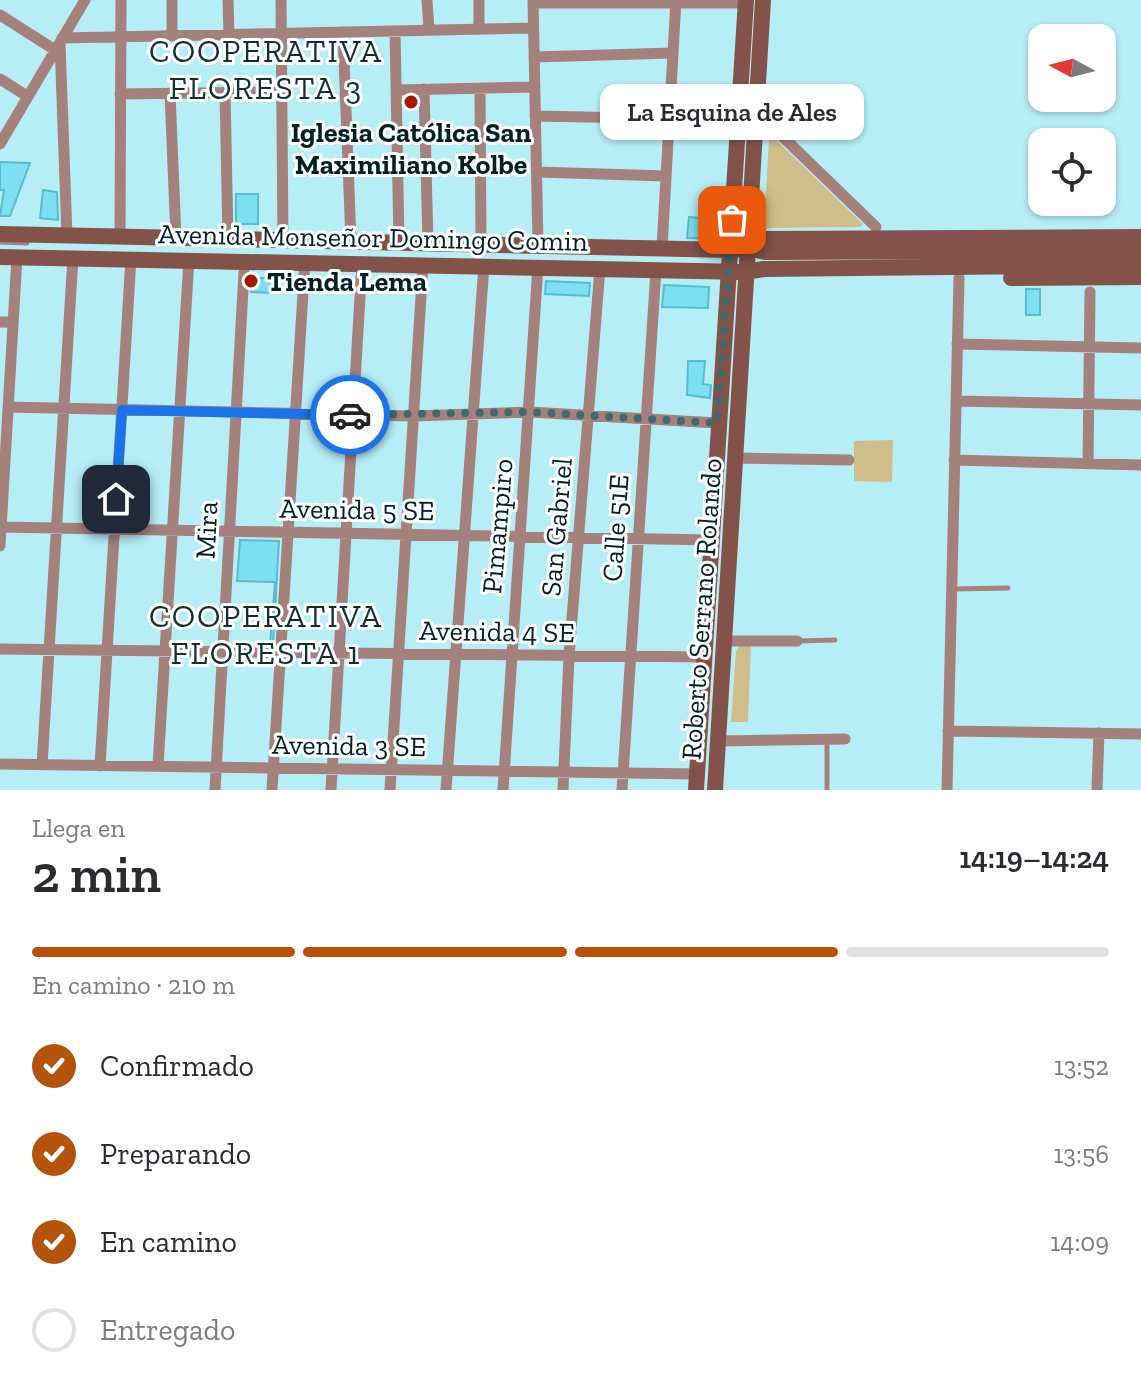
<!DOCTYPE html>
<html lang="es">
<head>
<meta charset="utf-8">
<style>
	body { margin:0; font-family:"Zilla Slab",serif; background:#f2f2f3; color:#2b2b33; height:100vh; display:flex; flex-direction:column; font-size:30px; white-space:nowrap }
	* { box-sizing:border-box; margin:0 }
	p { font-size:26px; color:#7c7c81 }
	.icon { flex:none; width:44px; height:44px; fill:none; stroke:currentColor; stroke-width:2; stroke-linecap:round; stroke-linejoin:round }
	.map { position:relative; height:790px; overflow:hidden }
	.drawer { display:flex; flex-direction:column; background:#fff; flex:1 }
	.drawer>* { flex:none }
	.needle { width:52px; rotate:277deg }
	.buttons { position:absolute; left:1028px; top:24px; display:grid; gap:16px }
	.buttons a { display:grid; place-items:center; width:88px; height:88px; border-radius:16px; background:#fff; box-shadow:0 2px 6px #0004; font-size:40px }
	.pin { position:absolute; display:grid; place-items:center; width:68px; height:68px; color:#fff; margin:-34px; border-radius:16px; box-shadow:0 4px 12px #0006 }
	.courier { position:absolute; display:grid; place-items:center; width:80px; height:80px; margin:-40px; border:6px solid #1a73e8; border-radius:50%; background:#fff; color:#222; box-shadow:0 2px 10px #0007 }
	.bubble { position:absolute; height:56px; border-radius:16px; background:#fff; box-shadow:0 2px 6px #0004; font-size:26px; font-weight:600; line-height:56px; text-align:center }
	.headline em { font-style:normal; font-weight:600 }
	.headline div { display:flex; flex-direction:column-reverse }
	.headline { display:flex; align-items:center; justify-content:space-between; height:136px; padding:0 32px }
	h1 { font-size:52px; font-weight:600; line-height:60px }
	.bar { display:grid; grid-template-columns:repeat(4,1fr); gap:12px 8px; align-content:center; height:96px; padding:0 32px }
	.bar i { height:10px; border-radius:6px; background:#e1e1e2 }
	.bar .active { background:#b45309 }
	.bar p { grid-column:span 4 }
	ol { padding:0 32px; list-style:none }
	li { display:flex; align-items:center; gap:24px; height:88px }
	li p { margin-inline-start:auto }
	li .icon { padding:8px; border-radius:50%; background:#b45309; color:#fff; stroke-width:4 }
	li:last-child { color:#7c7c81 }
	li i { width:44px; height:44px; border:4px solid #e1e1e2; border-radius:50% }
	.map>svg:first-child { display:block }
	.green { fill:#cfbd8a }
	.building { fill:#7ce0f2; stroke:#57bcce; stroke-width:2 }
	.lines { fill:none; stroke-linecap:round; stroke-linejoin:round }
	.service { stroke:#a4817b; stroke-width:5 }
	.minor { stroke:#a4817b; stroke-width:11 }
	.secondary { stroke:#83534a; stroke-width:16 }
	.done { stroke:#406970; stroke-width:8; stroke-dasharray:0 14.4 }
	.route { stroke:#1a73e8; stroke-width:10 }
	.poi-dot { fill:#a71603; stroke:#fff; stroke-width:3 }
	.labels { text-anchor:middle; stroke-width:6; stroke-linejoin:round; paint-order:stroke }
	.poi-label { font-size:28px; font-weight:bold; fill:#002127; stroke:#fff }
	.street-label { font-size:28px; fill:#002127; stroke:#fff }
	.quarter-label { font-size:32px; letter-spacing:2px; fill:#103036; stroke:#fff }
</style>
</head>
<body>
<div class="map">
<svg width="1141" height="790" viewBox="0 0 1141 790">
	<rect width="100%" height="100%" fill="#b6eef8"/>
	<path class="green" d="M 774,138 L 863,224 L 860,227 L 764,228 L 769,139 Z
		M 893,440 L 892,482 L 854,481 L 854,441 Z
		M 751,644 L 748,722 L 731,722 L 736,651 L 740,645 Z"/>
	<path class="building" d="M 0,162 L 30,163 L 10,216 L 0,216 L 4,190 L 0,190 Z
		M 43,190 L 57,192 L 58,220 L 40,218 Z
		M 236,194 L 258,194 L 258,224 L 236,224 Z
		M 689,217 L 714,219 L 713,230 L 720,231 L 720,239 L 687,238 Z
		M 252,278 L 275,278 L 275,293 L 251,292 Z
		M 546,281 L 590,283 L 589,296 L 545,294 Z
		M 664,285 L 709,287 L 708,308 L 662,307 Z
		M 1026,289 L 1040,289 L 1040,315 L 1026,315 Z
		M 688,361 L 705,361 L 703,384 L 711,385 L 710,398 L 687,395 Z
		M 240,540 L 279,541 L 273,644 L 270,644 L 275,582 L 237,581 Z"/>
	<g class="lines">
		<path class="service" d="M 0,242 L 27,243
			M 953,589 L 1008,588
			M 798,641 L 835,640
			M 827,740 L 827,790"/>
		<path class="minor" d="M 228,0 L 229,34
			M 281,0 L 283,240
			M 427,0 L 429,30
			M 479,0 L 479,29
			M 533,0 L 538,245
			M 533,3 L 746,3
			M 0,15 L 55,50
			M 395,31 L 399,243
			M 343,32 L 351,242
			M 172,36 L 172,0
			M 62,38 L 533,28
			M 60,43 L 67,236
			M 534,57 L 673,53
			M 0,79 L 27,96
			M 424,89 L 428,243
			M 480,89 L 481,244
			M 397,90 L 535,87
			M 225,92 L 228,239
			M 170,93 L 176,238
			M 120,94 L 282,92
			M 755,110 L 876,227
			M 535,116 L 738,120
			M 0,144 L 85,0
			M 537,172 L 666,176
			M 120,238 L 121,0
			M 662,248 L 676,0
			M 0,322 L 13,322
			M 957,344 L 1141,348
			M 956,401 L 1141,405
			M 8,407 L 413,416 L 530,412 L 717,423
			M 736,458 L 849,460
			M 954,460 L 1141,465
			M 1088,464 L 1090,292
			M 1,527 L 712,540
			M 0,546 L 17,257
			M 725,641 L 797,641
			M 0,649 L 705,657
			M 948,731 L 1141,734
			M 719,741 L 845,739
			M 0,764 L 697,774
			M 42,765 L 73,257
			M 100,766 L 131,258
			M 158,766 L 189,259
			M 215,790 L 244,272
			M 272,790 L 305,261
			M 331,790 L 362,263
			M 390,790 L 423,264
			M 446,790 L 484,265
			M 503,790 L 538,266
			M 563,790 L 569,656 L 600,268
			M 622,790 L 656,270
			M 947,790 L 959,278
			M 1097,790 L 1099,733"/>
		<path class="secondary" d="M 0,234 L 730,250 L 748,248 L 765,239 L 1141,237
			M 748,248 L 765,252 L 1141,250
			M 0,257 L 746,272 L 764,269 L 1141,265
			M 1011,278 L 1141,277
			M 696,790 L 746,0
			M 715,790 L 763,0"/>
	</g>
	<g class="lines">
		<path class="done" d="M 350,415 L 530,412 L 717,423 L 732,220"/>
		<path class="route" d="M 116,499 L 122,410 L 350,415"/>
	</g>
	<g class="poi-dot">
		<circle cx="411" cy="102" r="8"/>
		<circle cx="251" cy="281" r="8"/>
	</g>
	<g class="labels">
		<g class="poi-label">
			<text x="411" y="142">Iglesia Católica San<tspan x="411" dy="32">Maximiliano Kolbe</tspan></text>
			<text x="267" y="291" text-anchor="start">Tienda Lema</text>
		</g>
		<g class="street-label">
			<text transform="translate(373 237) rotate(1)" y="10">Avenida Monseñor Domingo Comin</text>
			<text transform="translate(357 509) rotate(1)" y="10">Avenida 5 SE</text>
			<text transform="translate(497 526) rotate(-85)" y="10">Pimampiro</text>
			<text transform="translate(556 527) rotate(-85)" y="10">San Gabriel</text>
			<text transform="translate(615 528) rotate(-86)" y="10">Calle 51E</text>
			<text transform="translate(206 530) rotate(-87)" y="10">Mira</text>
			<text transform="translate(701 609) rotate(-86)" y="10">Roberto Serrano Rolando</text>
			<text transform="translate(497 631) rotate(1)" y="10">Avenida 4 SE</text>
			<text transform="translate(349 745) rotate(1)" y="10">Avenida 3 SE</text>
		</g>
		<g class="quarter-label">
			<text x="266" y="62">COOPERATIVA<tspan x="266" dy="37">FLORESTA 3</tspan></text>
			<text x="266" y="627">COOPERATIVA<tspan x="266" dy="37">FLORESTA 1</tspan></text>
		</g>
	</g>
</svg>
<div class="buttons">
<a><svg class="needle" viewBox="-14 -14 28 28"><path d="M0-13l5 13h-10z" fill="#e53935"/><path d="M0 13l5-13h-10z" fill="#7c7c81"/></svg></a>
<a><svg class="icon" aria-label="locate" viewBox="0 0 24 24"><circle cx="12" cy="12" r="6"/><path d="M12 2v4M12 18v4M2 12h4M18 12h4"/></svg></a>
</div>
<div class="pin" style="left:732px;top:220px;background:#ea580c"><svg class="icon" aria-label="bag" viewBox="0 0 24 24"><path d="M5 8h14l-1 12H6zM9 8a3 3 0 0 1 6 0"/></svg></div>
<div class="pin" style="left:116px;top:499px;background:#1f2937"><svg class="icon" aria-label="home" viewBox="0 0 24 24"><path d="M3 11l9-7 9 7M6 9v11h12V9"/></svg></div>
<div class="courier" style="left:350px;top:415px"><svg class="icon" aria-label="car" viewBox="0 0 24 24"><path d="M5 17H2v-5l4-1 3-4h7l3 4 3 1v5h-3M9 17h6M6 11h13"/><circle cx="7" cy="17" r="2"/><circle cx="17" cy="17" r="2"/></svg></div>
<div class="bubble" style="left:600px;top:84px;width:264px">La Esquina de Ales</div>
</div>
<section class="drawer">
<div class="headline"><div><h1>2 min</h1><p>Llega en</p></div><em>14:19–14:24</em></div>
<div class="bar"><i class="active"></i><i class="active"></i><i class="active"></i><i></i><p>En camino · 210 m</p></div>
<ol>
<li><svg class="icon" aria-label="check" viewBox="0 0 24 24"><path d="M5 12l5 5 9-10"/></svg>Confirmado<p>13:52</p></li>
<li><svg class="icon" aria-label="check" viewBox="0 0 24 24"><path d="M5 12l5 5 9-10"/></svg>Preparando<p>13:56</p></li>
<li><svg class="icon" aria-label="check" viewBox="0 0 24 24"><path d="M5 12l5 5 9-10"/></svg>En camino<p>14:09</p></li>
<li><i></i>Entregado</li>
</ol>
</section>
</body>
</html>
